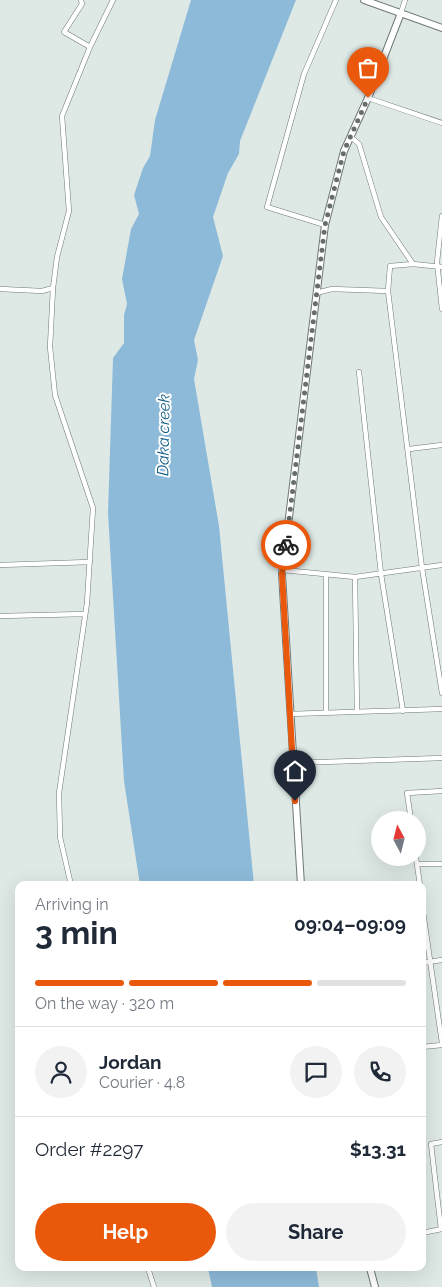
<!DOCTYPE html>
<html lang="en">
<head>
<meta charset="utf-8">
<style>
	body { margin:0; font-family:Raleway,sans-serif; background:#f2f2f3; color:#1f2937; height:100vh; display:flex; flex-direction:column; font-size:19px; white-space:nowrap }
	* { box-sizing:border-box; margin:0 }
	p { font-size:16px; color:#747a83 }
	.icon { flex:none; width:28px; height:28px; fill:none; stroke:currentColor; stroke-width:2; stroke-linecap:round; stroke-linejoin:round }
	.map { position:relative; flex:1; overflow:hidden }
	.details { position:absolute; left:15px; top:881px; width:411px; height:390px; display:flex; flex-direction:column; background:#fff; border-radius:10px; box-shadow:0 5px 20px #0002 }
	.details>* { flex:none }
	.needle { width:32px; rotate:353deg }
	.controls { position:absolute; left:371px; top:811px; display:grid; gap:10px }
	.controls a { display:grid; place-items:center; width:55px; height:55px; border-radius:50%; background:#fff; box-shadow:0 5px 20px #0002; font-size:25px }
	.pin { position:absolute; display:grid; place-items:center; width:42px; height:42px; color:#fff; margin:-51px -21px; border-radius:50% 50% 50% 0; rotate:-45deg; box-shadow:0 0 5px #0007 }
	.pin .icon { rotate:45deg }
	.courier { position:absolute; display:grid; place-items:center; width:50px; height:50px; margin:-25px; border:4px solid #ea580c; border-radius:50%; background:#fff; color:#222; box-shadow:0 1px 6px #0007 }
	.headline em { font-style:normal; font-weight:700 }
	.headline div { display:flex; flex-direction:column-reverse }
	.headline { display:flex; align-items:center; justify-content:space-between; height:85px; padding:0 20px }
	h1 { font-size:32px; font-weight:700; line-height:38px }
	.bar { display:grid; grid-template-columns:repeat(4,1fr); gap:8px 5px; align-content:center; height:60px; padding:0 20px }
	.bar i { height:6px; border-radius:4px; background:#e0e1e3 }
	.bar .selected { background:#ea580c }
	.bar p { grid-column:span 4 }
	.line { display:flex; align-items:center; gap:12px; padding:0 20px; border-top:1px solid #e0e1e3 }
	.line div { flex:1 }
	.round { display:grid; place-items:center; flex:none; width:52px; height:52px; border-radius:26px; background:#f2f2f3 }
	.button { display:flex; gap:10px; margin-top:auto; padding:10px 20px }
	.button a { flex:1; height:58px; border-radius:30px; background:#ea580c; color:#fff; font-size:20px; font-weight:700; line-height:58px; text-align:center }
	.button a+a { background:#f2f2f3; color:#1f2937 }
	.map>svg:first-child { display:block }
	.water { fill:#8dbad9 }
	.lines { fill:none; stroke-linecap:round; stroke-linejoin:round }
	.street-casing { stroke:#6f7876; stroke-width:5.5 }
	.secondary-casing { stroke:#6f7876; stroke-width:8 }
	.street { stroke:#fff; stroke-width:4.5 }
	.secondary { stroke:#fff; stroke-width:6 }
	.done { stroke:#666d6b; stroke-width:5; stroke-dasharray:0 9 }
	.route { stroke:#ea580c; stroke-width:6 }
	.labels { text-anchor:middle; stroke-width:4; stroke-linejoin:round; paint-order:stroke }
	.water-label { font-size:16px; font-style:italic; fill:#105d85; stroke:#fff }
</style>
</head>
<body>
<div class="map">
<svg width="442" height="1287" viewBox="0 0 442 1287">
	<rect width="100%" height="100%" fill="#dee9e6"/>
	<path class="water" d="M 191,0 L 296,0 L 240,141 L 239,154 L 228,173 L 213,217 L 223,256 L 194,340 L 198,360 L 194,379 L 219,526 L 254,885 L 140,885 L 124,781 L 108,513 L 113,358 L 124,343 L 124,315 L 127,304 L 122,279 L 131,229 L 139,214 L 134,195 L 143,168 L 150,156 L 155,120 Z
		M 208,1268 L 316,1268 L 319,1287 L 212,1287 Z"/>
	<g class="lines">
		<g class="street-casing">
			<path id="street" d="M 81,0 L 82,4 L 64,32 L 90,47
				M 401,13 L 405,0
				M 368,98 L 442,123
				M 351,137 L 359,144 L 381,217 L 413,264 L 442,267
				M 442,216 L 437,262 L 442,309
				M 325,225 L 267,207 L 304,74 L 336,0
				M 413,264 L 390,266 L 388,291 L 422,568 L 442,693
				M 53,288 L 50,347 L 55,395 L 93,508 L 87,603 L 59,793 L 60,837 L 71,885
				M 0,289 L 42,291 L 53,288 L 57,257 L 69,211 L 62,116 L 90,47 L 113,0
				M 316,293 L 332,289 L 388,291
				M 359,372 L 381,574 L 403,711
				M 409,449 L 442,445
				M 0,565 L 90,562
				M 283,570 L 355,577 L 442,565
				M 326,575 L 326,713
				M 355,577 L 357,712
				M 0,616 L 85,614
				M 290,714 L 442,709
				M 293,763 L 442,758
				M 411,820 L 407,793 L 442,791
				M 416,858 L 420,885
				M 417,864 L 442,864
				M 422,905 L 442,1043
				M 422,963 L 442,960
				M 422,1047 L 442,1045
				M 441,1229 L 431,1144 L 442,1142
				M 422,1233 L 442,1229
				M 148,1268 L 154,1287"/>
		</g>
		<g class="secondary-casing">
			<path id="secondary" d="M 364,0 L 442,28
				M 301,885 L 282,574 L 325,225 L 344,151 L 368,98 L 401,13
				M 370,1268 L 375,1287"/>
		</g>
		<use href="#street" class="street"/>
		<use href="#secondary" class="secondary"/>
	</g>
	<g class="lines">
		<path class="done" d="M 286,545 L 325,225 L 344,151 L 368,98"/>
		<path class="route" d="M 286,545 L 282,574 L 295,801"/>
	</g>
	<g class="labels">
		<g class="water-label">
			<text transform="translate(163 435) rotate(-89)" y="6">Daka creek</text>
		</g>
	</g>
</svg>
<div class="controls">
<a><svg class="needle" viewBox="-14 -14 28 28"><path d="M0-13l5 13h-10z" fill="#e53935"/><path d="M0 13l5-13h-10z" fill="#747a83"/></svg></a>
</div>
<div class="pin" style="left:368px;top:98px;background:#ea580c"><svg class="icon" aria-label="bag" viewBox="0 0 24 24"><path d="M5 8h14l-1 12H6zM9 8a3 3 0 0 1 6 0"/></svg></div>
<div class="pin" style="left:295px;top:801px;background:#1f2937"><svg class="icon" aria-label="home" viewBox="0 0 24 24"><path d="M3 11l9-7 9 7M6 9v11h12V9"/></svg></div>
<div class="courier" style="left:286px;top:545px"><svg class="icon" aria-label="bike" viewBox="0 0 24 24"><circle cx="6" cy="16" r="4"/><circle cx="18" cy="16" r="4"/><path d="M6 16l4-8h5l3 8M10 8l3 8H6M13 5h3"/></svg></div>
<section class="details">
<div class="headline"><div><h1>3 min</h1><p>Arriving in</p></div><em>09:04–09:09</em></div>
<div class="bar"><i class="selected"></i><i class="selected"></i><i class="selected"></i><i></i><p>On the way · 320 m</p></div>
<div class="line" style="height:90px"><a class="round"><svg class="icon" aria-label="person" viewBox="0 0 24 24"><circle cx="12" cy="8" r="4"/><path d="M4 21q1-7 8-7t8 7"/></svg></a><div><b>Jordan</b><p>Courier · 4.8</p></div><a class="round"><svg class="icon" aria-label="chat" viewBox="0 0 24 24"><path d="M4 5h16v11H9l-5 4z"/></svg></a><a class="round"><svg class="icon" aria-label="phone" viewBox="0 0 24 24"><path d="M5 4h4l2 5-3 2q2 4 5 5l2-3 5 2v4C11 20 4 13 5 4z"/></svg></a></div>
<div class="line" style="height:65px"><div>Order #2297</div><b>$13.31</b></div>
<div class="button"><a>Help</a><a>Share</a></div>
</section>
</div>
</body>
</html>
